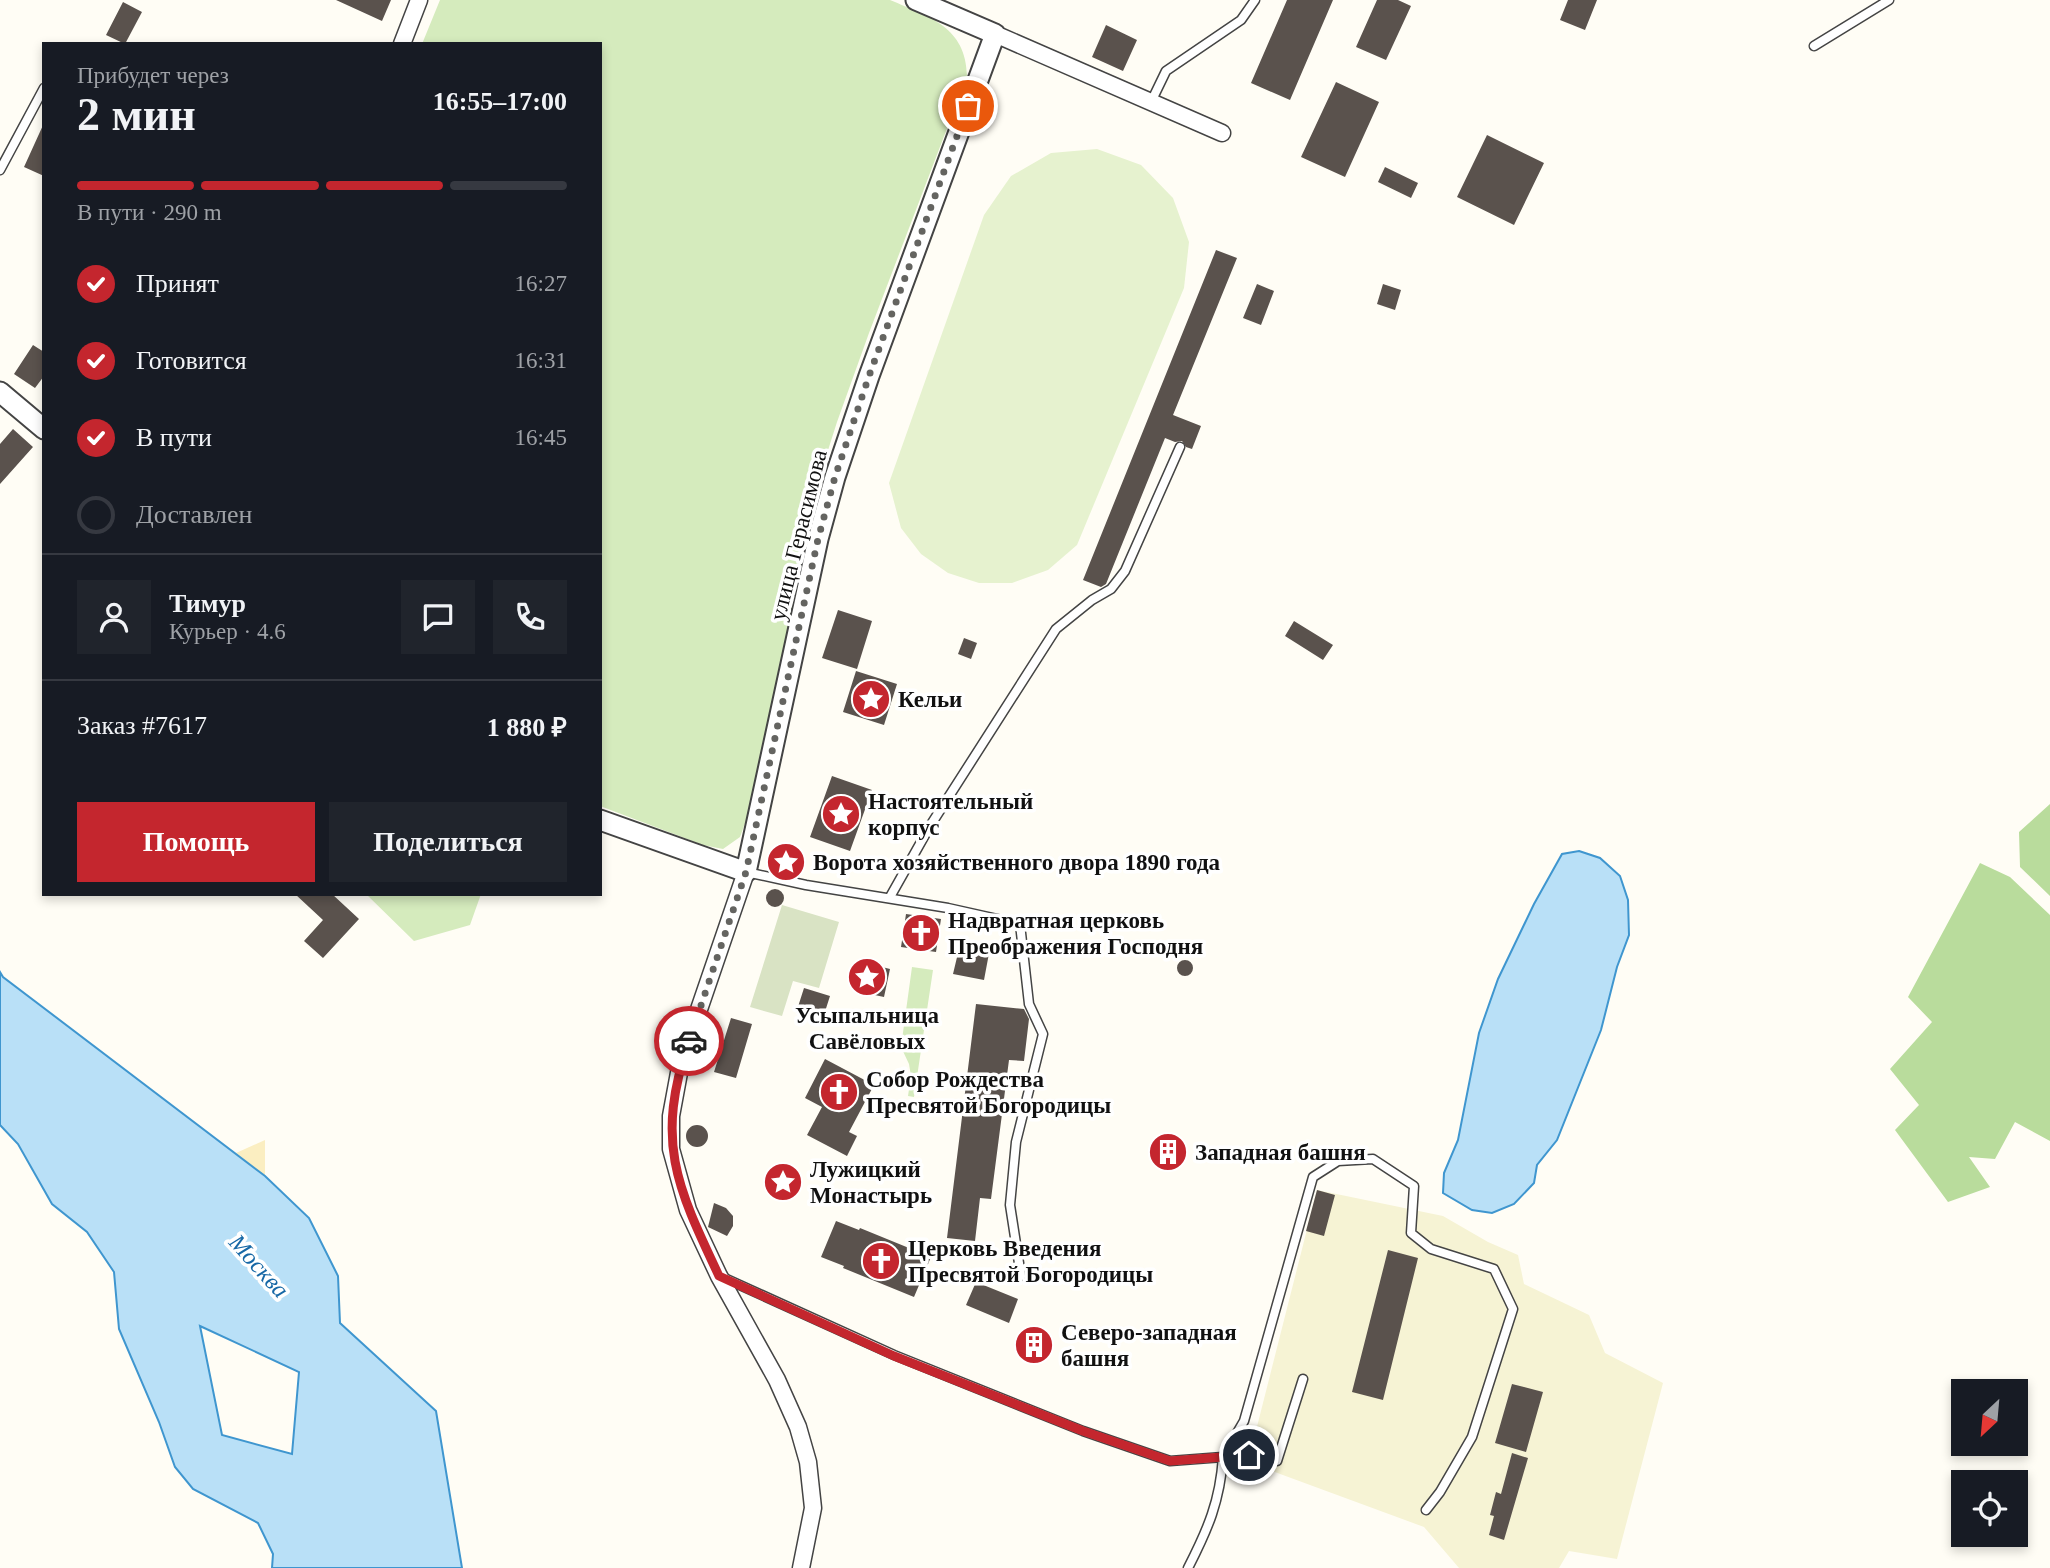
<!DOCTYPE html>
<html lang="ru">
<head>
<meta charset="utf-8">
<style>
	body { margin:0; font-family:Georgia,serif; background:#20242c; color:#f1f3f6; height:100vh; display:flex; flex-direction:column; font-size:26px; white-space:nowrap }
	* { box-sizing:border-box; margin:0 }
	p { font-size:23px; color:#9ea1a6 }
	.icon { flex:none; width:38px; height:38px; fill:none; stroke:currentColor; stroke-width:2; stroke-linecap:round; stroke-linejoin:round }
	.map { position:relative; flex:1; overflow:hidden }
	.side { position:absolute; left:42px; top:42px; width:560px; height:854px; display:flex; flex-direction:column; background:#171b24; border-radius:0px; box-shadow:0 4px 10px #0003 }
	.side>* { flex:none }
	.needle { width:46px; rotate:206deg }
	.buttons { position:absolute; left:1951px; top:1379px; display:grid; gap:14px }
	.buttons a { display:grid; place-items:center; width:77px; height:77px; border-radius:0px; background:#171b24; box-shadow:0 4px 10px #0003; font-size:35px }
	.pin { position:absolute; display:grid; place-items:center; width:60px; height:60px; color:#fff; margin:-30px; border:4px solid #fff; border-radius:50%; box-shadow:0 2px 7px #0007 }
	.courier { position:absolute; display:grid; place-items:center; width:70px; height:70px; margin:-35px; border:5px solid #c4262e; border-radius:50%; background:#fff; color:#222; box-shadow:0 2px 9px #0007 }
	.summary em { font-style:normal; font-weight:800 }
	.summary div { display:flex; flex-direction:column-reverse }
	.summary { display:flex; align-items:center; justify-content:space-between; height:119px; padding:0 35px }
	h1 { font-size:46px; font-weight:800; line-height:52px }
	.bar { display:grid; grid-template-columns:repeat(4,1fr); gap:10px 7px; align-content:center; height:84px; padding:0 35px }
	.bar i { height:9px; border-radius:5px; background:#363941 }
	.bar .on { background:#c4262e }
	.bar p { grid-column:span 4 }
	.line { display:flex; align-items:center; gap:18px; padding:0 35px; border-top:2px solid #363941 }
	.line div { flex:1 }
	.round { display:grid; place-items:center; flex:none; width:74px; height:74px; border-radius:0px; background:#20242c }
	ol { padding:0 35px; list-style:none }
	li { display:flex; align-items:center; gap:21px; height:77px }
	li p { margin-inline-start:auto }
	li .icon { padding:7px; border-radius:50%; background:#c4262e; color:#fff; stroke-width:4 }
	li:last-child { color:#9ea1a6 }
	li i { width:38px; height:38px; border:4px solid #363941; border-radius:50% }
	.button { display:flex; gap:14px; margin-top:auto; padding:14px 35px }
	.button a { flex:1; height:80px; border-radius:0px; background:#c4262e; color:#fff; font-size:28px; font-weight:800; line-height:80px; text-align:center }
	.button a+a { background:#20242c; color:#f1f3f6 }
	.map>svg:first-child { display:block }
	.farmland { fill:#f6f3d4 }
	.green { fill:#d5ebbd }
	.forest { fill:#b9dc9c }
	.sand { fill:#fbeec1 }
	.cemetery { fill:#d9e3c4 }
	.pitch { fill:#e6f2cf }
	.water { fill:#b9e0f7; stroke:#3f96cf; stroke-width:2; fill-rule:evenodd }
	.building { fill:#5a524d }
	.lines { fill:none; stroke-linecap:round; stroke-linejoin:round }
	.service-casing { stroke:#444; stroke-width:11 }
	.minor-casing { stroke:#444; stroke-width:19 }
	.tertiary-casing { stroke:#444; stroke-width:23 }
	.service { stroke:#fff; stroke-width:8 }
	.minor { stroke:#fff; stroke-width:16 }
	.tertiary { stroke:#fff; stroke-width:19 }
	.done { stroke:#646461; stroke-width:7; stroke-dasharray:0 12.6 }
	.route { stroke:#c4262e; stroke-width:9 }
	.labels { text-anchor:middle; stroke-width:7; stroke-linejoin:round; paint-order:stroke }
	.street-label { font-size:23px; fill:#111; stroke:#fff }
	.poi-label { font-size:23px; font-weight:bold; fill:#111; stroke:#fff; text-anchor:start }
	.water-label { font-size:24px; font-style:italic; fill:#1768a6; stroke:#fff }
</style>
</head>
<body>
<div class="map">
<svg width="2050" height="1568" viewBox="0 0 2050 1568">
	<rect width="100%" height="100%" fill="#fffdf5"/>
	<path class="farmland" d="M 1317,1190 L 1443,1216 L 1488,1242 L 1518,1255 L 1524,1284 L 1589,1315 L 1605,1353 L 1663,1383 L 1617,1559 L 1569,1551 L 1559,1568 L 1459,1568 L 1424,1527 L 1248,1462 Z"/>
	<path class="green" d="M 440,0 L 890,0 C 930,17 966,27 967,76 L 869,333 L 837,422 L 808,513 L 799,581 L 749,812 L 740,837 L 723,849 L 703,845 L 600,806 L 600,44 L 422,44 Z
		M 366,894 L 481,894 L 470,925 L 414,941 Z
		M 912,967 L 933,970 L 914,1097 L 908,1096 L 911,1076 L 909,1064 L 901,1047 Z"/>
	<path class="forest" d="M 2050,804 L 2050,896 L 2020,867 L 2019,832 Z
		M 1980,863 L 2010,877 L 2050,915 L 2050,1141 L 2015,1122 L 1995,1159 L 1969,1157 L 1990,1187 L 1948,1202 L 1895,1130 L 1919,1105 L 1890,1069 L 1932,1022 L 1908,997 Z"/>
	<path class="sand" d="M 265,1140 L 265,1176 L 236,1153 Z"/>
	<path class="cemetery" d="M 782,905 L 839,922 L 819,988 L 793,981 L 782,1016 L 750,1007 Z"/>
	<path class="pitch" d="M 1097,149 L 1141,165 L 1173,198 L 1189,242 L 1184,288 L 1077,545 L 1048,570 L 1012,583 L 979,583 L 948,573 L 921,554 L 901,528 L 889,483 L 984,215 L 1011,176 L 1051,153 Z"/>
	<path class="water" d="M 1579,851 L 1600,858 L 1620,876 L 1628,900 L 1629,935 L 1617,967 L 1601,1030 L 1557,1140 L 1537,1165 L 1534,1183 L 1514,1204 L 1492,1213 L 1472,1210 L 1443,1193 L 1444,1173 L 1458,1140 L 1479,1033 L 1498,979 L 1534,904 L 1562,854 Z
		M 0,972 L 3,977 L 265,1176 L 309,1218 L 338,1276 L 340,1323 L 436,1411 L 462,1568 L 272,1568 L 273,1554 L 258,1523 L 193,1489 L 175,1467 L 159,1422 L 119,1329 L 114,1272 L 87,1232 L 52,1204 L 18,1144 L 0,1125 ZM 200,1326 L 299,1372 L 292,1454 L 222,1435 Z"/>
	<path class="building" d="M 336,0 L 391,0 L 382,21 Z
		M 1287,0 L 1333,0 L 1290,100 L 1251,83 Z
		M 1377,0 L 1398,0 L 1411,6 L 1386,60 L 1356,47 Z
		M 1568,0 L 1597,0 L 1585,30 L 1560,20 Z
		M 123,2 L 142,12 L 125,44 L 106,35 Z
		M 1106,25 L 1137,40 L 1123,71 L 1092,57 Z
		M 1336,82 L 1379,102 L 1345,177 L 1301,157 Z
		M 44,123 L 44,176 L 24,167 Z
		M 1487,135 L 1544,163 L 1514,225 L 1457,197 Z
		M 1385,167 L 1418,183 L 1411,198 L 1378,182 Z
		M 1216,250 L 1237,258 L 1173,415 L 1201,426 L 1192,449 L 1186,447 L 1182,441 L 1175,442 L 1165,438 L 1106,584 L 1101,587 L 1083,580 Z
		M 1257,284 L 1274,291 L 1261,325 L 1243,318 Z
		M 1383,284 L 1401,290 L 1395,310 L 1377,304 Z
		M 33,345 L 44,352 L 44,376 L 35,388 L 14,374 Z
		M 13,429 L 33,447 L 0,484 L 0,444 Z
		M 838,610 L 872,621 L 857,669 L 822,658 Z
		M 1294,621 L 1333,645 L 1323,660 L 1285,636 Z
		M 964,638 L 977,643 L 971,659 L 958,654 Z
		M 856,671 L 897,684 L 884,725 L 843,712 Z
		M 832,776 L 872,790 L 850,851 L 810,837 Z
		M766 898a9 9 0 1 1 18 0a9 9 0 1 1-18 0Z
		M 295,894 L 332,894 L 359,919 L 323,958 L 304,941 L 323,920 Z
		M 906,914 L 941,919 L 936,952 L 901,947 Z
		M 975,945 L 990,948 L 984,980 L 953,974 L 958,953 L 973,956 Z
		M1177 968a8 8 0 1 1 16 0a8 8 0 1 1-16 0Z
		M 862,962 L 890,969 L 884,997 L 856,991 Z
		M 804,988 L 830,996 L 822,1021 L 796,1013 Z
		M 976,1004 L 1024,1009 L 1029,1019 L 1024,1061 L 1009,1060 L 991,1199 L 980,1198 L 975,1241 L 947,1238 Z
		M 731,1018 L 752,1024 L 736,1078 L 714,1072 Z
		M 825,1059 L 874,1085 L 849,1132 L 857,1136 L 847,1156 L 807,1135 L 822,1107 L 805,1098 Z
		M686 1136a11 11 0 1 1 22 0a11 11 0 1 1-22 0Z
		M1159 1151a9 9 0 1 1 18 0a9 9 0 1 1-18 0Z
		M 1317,1190 L 1335,1195 L 1324,1236 L 1306,1231 Z
		M 714,1203 L 726,1208 L 733,1216 L 733,1226 L 727,1236 L 708,1227 Z
		M 836,1221 L 859,1230 L 860,1228 L 931,1257 L 914,1297 L 843,1268 L 844,1266 L 821,1257 Z
		M 1388,1250 L 1418,1258 L 1383,1400 L 1352,1392 Z
		M 976,1282 L 1018,1299 L 1009,1323 L 966,1305 Z
		M1025 1346a8 8 0 1 1 16 0a8 8 0 1 1-16 0Z
		M 1512,1384 L 1543,1392 L 1526,1452 L 1495,1443 Z
		M 1512,1453 L 1528,1458 L 1504,1540 L 1489,1535 L 1494,1516 L 1490,1515 L 1496,1492 L 1501,1494 Z"/>
	<g class="lines">
		<g class="service-casing">
			<path id="service" d="M 1814,46 L 1889,0
				M 1151,102 L 1166,71 L 1241,20 L 1255,0
				M 0,170 L 44,88
				M 746,872 L 806,885 L 948,908 L 1020,924 L 1029,1004 L 1043,1034 L 1016,1142 L 1010,1205 L 1021,1276
				M 890,897 L 930,826 L 1056,629 L 1092,600 L 1111,589 L 1125,571 L 1180,447
				M 722,1277 L 894,1355 L 1083,1431 L 1170,1461 L 1223,1457 L 1244,1421 L 1313,1177 L 1338,1161 L 1373,1159 L 1414,1186 L 1411,1233 L 1431,1249 L 1494,1269 L 1513,1309 L 1472,1437 L 1440,1492 L 1426,1510
				M 1188,1568 C 1208,1529 1220,1501 1223,1457 L 1249,1455 L 1277,1461 L 1303,1379"/>
		</g>
		<g class="minor-casing">
			<path id="minor" d="M 995,34 L 1222,133
				M 402,44 L 419,0
				M 746,872 L 681,1062 L 671,1116 L 671,1149 L 688,1210 L 719,1276 L 777,1380 L 798,1427 L 808,1462 L 813,1508 L 801,1568"/>
		</g>
		<g class="tertiary-casing">
			<path id="tertiary" d="M 0,392 L 44,429
				M 600,820 L 746,872 L 818,539 L 835,477 L 869,376 L 995,34 L 916,0"/>
		</g>
		<use href="#service" class="service"/>
		<use href="#minor" class="minor"/>
		<use href="#tertiary" class="tertiary"/>
	</g>
	<g class="lines">
		<path class="done" d="M 689,1041 L 746,872 L 818,539 L 835,477 L 869,376 L 968,106"/>
		<path class="route" d="M 689,1041 C 655,1141 676,1185 719,1276 L 894,1356 L 1083,1431 L 1170,1461 L 1249,1455"/>
	</g>
	<defs>
		<g id="sight-disc" transform="scale(2.0125)"><circle r="9.5" fill="#c4262e" stroke="#fff"/><path d="M0-6L1.8-2.2L6-1.7L2.9 1.2L3.7 5.4L0 3.3L-3.7 5.4L-2.9 1.2L-6-1.7L-1.8-2.2Z" fill="#fff"/></g>
		<g id="church-disc" transform="scale(2.0125)"><circle r="9.5" fill="#c4262e" stroke="#fff"/><path d="M-1.2-6h2.4v3.5h3.3v2.4h-3.3V6h-2.4V-.1h-3.3v-2.4h3.3Z" fill="#fff"/></g>
		<g id="building-disc" transform="scale(2.0125)"><circle r="9.5" fill="#c4262e" stroke="#fff"/><path d="M-4-6H4V6H1V3H-1V6H-4ZM-2.5-4.3h1.7v1.8h-1.7ZM.8-4.3h1.7v1.8H.8ZM-2.5-1h1.7V.8h-1.7ZM.8-1h1.7V.8H.8Z" fill="#fff"/></g>
	</defs>
	<g fill-rule="evenodd">
		<use href="#sight-disc" x="871" y="699"/>
		<use href="#sight-disc" x="841" y="814"/>
		<use href="#sight-disc" x="786" y="862"/>
		<use href="#church-disc" x="921" y="933"/>
		<use href="#sight-disc" x="867" y="977"/>
		<use href="#church-disc" x="839" y="1092"/>
		<use href="#building-disc" x="1168" y="1152"/>
		<use href="#sight-disc" x="783" y="1182"/>
		<use href="#church-disc" x="881" y="1261"/>
		<use href="#building-disc" x="1034" y="1345"/>
	</g>
	<g class="labels">
		<g class="street-label">
			<text transform="translate(798 535) rotate(-76)" y="8">улица Герасимова</text>
		</g>
		<g class="poi-label">
			<text x="898" y="707">Кельи</text>
			<text x="868" y="809">Настоятельный<tspan x="868" dy="26">корпус</tspan></text>
			<text x="813" y="870">Ворота хозяйственного двора 1890 года</text>
			<text x="948" y="928">Надвратная церковь<tspan x="948" dy="26">Преображения Господня</tspan></text>
			<text x="867" y="1023" text-anchor="middle">Усыпальница<tspan x="867" dy="26">Савёловых</tspan></text>
			<text x="866" y="1087">Собор Рождества<tspan x="866" dy="26">Пресвятой Богородицы</tspan></text>
			<text x="1195" y="1160">Западная башня</text>
			<text x="810" y="1177">Лужицкий<tspan x="810" dy="26">Монастырь</tspan></text>
			<text x="908" y="1256">Церковь Введения<tspan x="908" dy="26">Пресвятой Богородицы</tspan></text>
			<text x="1061" y="1340">Северо-западная<tspan x="1061" dy="26">башня</tspan></text>
		</g>
		<g class="water-label">
			<text transform="translate(259 1266) rotate(48)" y="8">Москва</text>
		</g>
	</g>
</svg>
<div class="buttons">
<a><svg class="needle" viewBox="-14 -14 28 28"><path d="M0-13l5 13h-10z" fill="#e53935"/><path d="M0 13l5-13h-10z" fill="#9ea1a6"/></svg></a>
<a><svg class="icon" aria-label="locate" viewBox="0 0 24 24"><circle cx="12" cy="12" r="6"/><path d="M12 2v4M12 18v4M2 12h4M18 12h4"/></svg></a>
</div>
<div class="pin" style="left:968px;top:106px;background:#ea580c"><svg class="icon" aria-label="bag" viewBox="0 0 24 24"><path d="M5 8h14l-1 12H6zM9 8a3 3 0 0 1 6 0"/></svg></div>
<div class="pin" style="left:1249px;top:1455px;background:#1f2937"><svg class="icon" aria-label="home" viewBox="0 0 24 24"><path d="M3 11l9-7 9 7M6 9v11h12V9"/></svg></div>
<div class="courier" style="left:689px;top:1041px"><svg class="icon" aria-label="car" viewBox="0 0 24 24"><path d="M5 17H2v-5l4-1 3-4h7l3 4 3 1v5h-3M9 17h6M6 11h13"/><circle cx="7" cy="17" r="2"/><circle cx="17" cy="17" r="2"/></svg></div>
<section class="side">
<div class="summary"><div><h1>2 мин</h1><p>Прибудет через</p></div><em>16:55–17:00</em></div>
<div class="bar"><i class="on"></i><i class="on"></i><i class="on"></i><i></i><p>В пути · 290 m</p></div>
<ol>
<li><svg class="icon" aria-label="check" viewBox="0 0 24 24"><path d="M5 12l5 5 9-10"/></svg>Принят<p>16:27</p></li>
<li><svg class="icon" aria-label="check" viewBox="0 0 24 24"><path d="M5 12l5 5 9-10"/></svg>Готовится<p>16:31</p></li>
<li><svg class="icon" aria-label="check" viewBox="0 0 24 24"><path d="M5 12l5 5 9-10"/></svg>В пути<p>16:45</p></li>
<li><i></i>Доставлен</li>
</ol>
<div class="line" style="height:126px"><a class="round"><svg class="icon" aria-label="person" viewBox="0 0 24 24"><circle cx="12" cy="8" r="4"/><path d="M4 21q1-7 8-7t8 7"/></svg></a><div><b>Тимур</b><p>Курьер · 4.6</p></div><a class="round"><svg class="icon" aria-label="chat" viewBox="0 0 24 24"><path d="M4 5h16v11H9l-5 4z"/></svg></a><a class="round"><svg class="icon" aria-label="phone" viewBox="0 0 24 24"><path d="M5 4h4l2 5-3 2q2 4 5 5l2-3 5 2v4C11 20 4 13 5 4z"/></svg></a></div>
<div class="line" style="height:91px"><div>Заказ #7617</div><b>1 880 ₽</b></div>
<div class="button"><a>Помощь</a><a>Поделиться</a></div>
</section>
</div>
</body>
</html>
